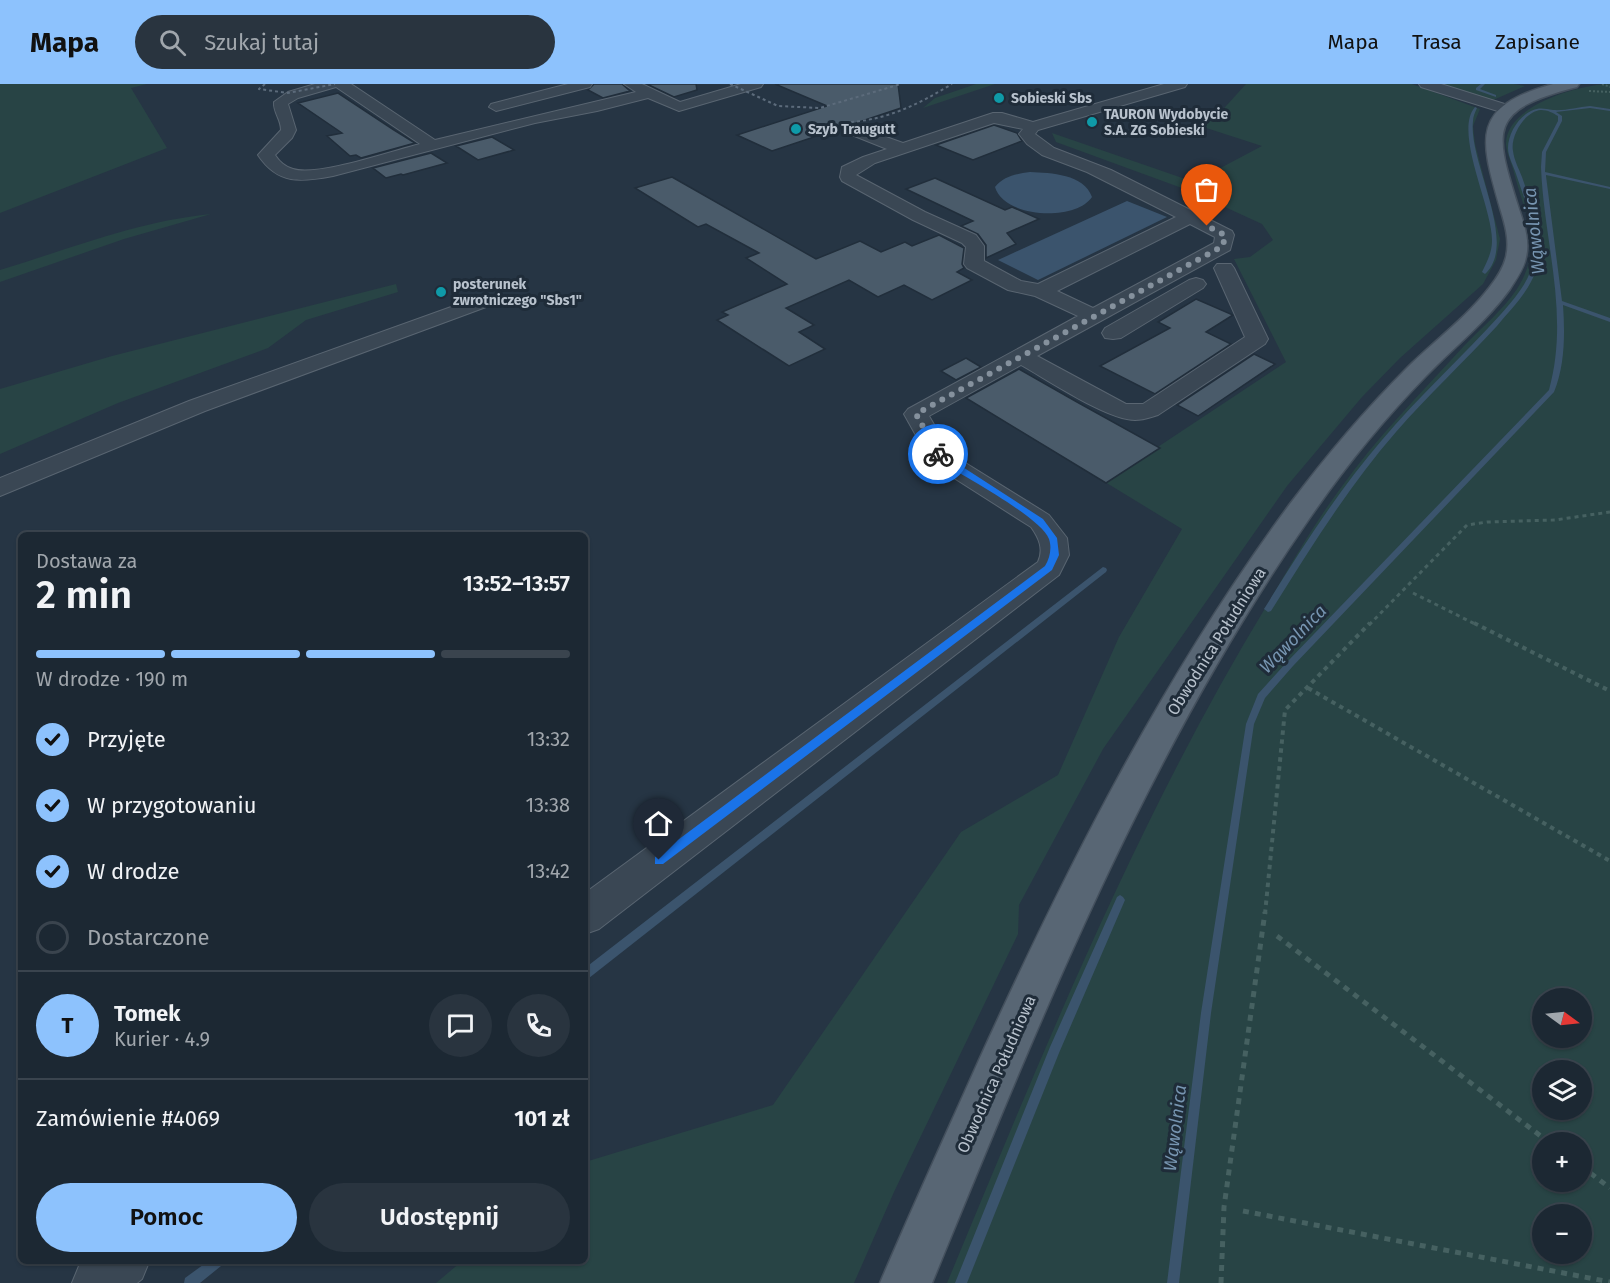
<!DOCTYPE html>
<html lang="pl">
<head>
<meta charset="utf-8">
<style>
	body { margin:0; font-family:"Fira Sans",sans-serif; background:#29343f; color:#f1f3f6; height:100vh; display:flex; flex-direction:column; font-size:22px; white-space:nowrap }
	* { box-sizing:border-box; margin:0 }
	p { font-size:20px; color:#a0a6ac }
	.icon { flex:none; width:33px; height:33px; fill:none; stroke:currentColor; stroke-width:2; stroke-linecap:round; stroke-linejoin:round }
	.map { position:relative; flex:1; overflow:hidden }
	.details { position:absolute; left:18px; top:448px; width:570px; height:732px; display:flex; flex-direction:column; background:#1c2833; border-radius:9px; box-shadow:0 2px 4px #0004,0 0 0 2px #3a444e }
	.details>* { flex:none }
	.needle { width:39px; rotate:105deg }
	.tools { position:absolute; left:1532px; top:904px; display:grid; gap:12px }
	.tools a { display:grid; place-items:center; width:60px; height:60px; border-radius:50%; background:#1c2833; box-shadow:0 2px 4px #0004,0 0 0 2px #3a444e; font-size:30px }
	.pin { position:absolute; display:grid; place-items:center; width:51px; height:51px; color:#fff; margin:-62px -26px; border-radius:50% 50% 50% 0; rotate:-45deg; box-shadow:0 0 6px #0007 }
	.pin .icon { rotate:45deg }
	.courier { position:absolute; display:grid; place-items:center; width:60px; height:60px; margin:-30px; border:4px solid #1a73e8; border-radius:50%; background:#fff; color:#222; box-shadow:0 2px 8px #0007 }
	.head em { font-style:normal; font-weight:600 }
	.head div { display:flex; flex-direction:column-reverse }
	.head { display:flex; align-items:center; justify-content:space-between; height:102px; padding:0 18px }
	h1 { font-size:39px; font-weight:600; line-height:45px }
	.bar { display:grid; grid-template-columns:repeat(4,1fr); gap:9px 6px; align-content:center; height:72px; padding:0 18px }
	.bar i { height:8px; border-radius:4px; background:#3a444e }
	.bar .active { background:#8dc2fd }
	.bar p { grid-column:span 4 }
	.line { display:flex; align-items:center; gap:15px; padding:0 18px; border-top:2px solid #3a444e }
	.line div { flex:1 }
	.round { display:grid; place-items:center; flex:none; width:63px; height:63px; border-radius:32px; background:#29343f }
	ol { padding:0 18px; list-style:none }
	li { display:flex; align-items:center; gap:18px; height:66px }
	li p { margin-inline-start:auto }
	li .icon { padding:6px; border-radius:50%; background:#8dc2fd; color:#111; stroke-width:4 }
	li:last-child { color:#a0a6ac }
	li i { width:33px; height:33px; border:3px solid #3a444e; border-radius:50% }
	.primary-button { display:flex; gap:12px; margin-top:auto; padding:12px 18px }
	.primary-button a { flex:1; height:69px; border-radius:36px; background:#8dc2fd; color:#111; font-size:24px; font-weight:600; line-height:69px; text-align:center }
	.primary-button a+a { background:#29343f; color:#f1f3f6 }
	header { display:flex; align-items:center; gap:36px; box-sizing:border-box; height:84px; padding:0 30px; background:#8dc2fd; color:#111 }
	header strong { font-size:28px }
	nav { display:flex; gap:33px; margin-inline-start:auto; font-size:21px }
	.search { width:420px; height:54px; background:#29343f; display:flex; align-items:center; gap:15px; box-sizing:border-box; padding:0 21px; border-radius:33px; color:#a0a6ac; font-size:22px }
	.map>svg:first-child { display:block }
	.green { fill:#284445; fill-rule:evenodd }
	.water { fill:#3b546d }
	.lines { fill:none; stroke-linecap:round; stroke-linejoin:round }
	.stream { fill:#3b546d; fill-rule:evenodd }
	.building { fill:#4a5b6a; stroke:#212e3b; stroke-width:1.5 }
	.minor-casing { stroke:#596571; stroke-width:2 }
	.major-casing { stroke:#44505d; stroke-width:3 }
	.path-far3 { stroke:#466161; stroke-width:2; stroke-dasharray:2 2; stroke-linecap:butt }
	.path-far2 { stroke:#466161; stroke-width:3; stroke-dasharray:4 4; stroke-linecap:butt }
	.path-far1 { stroke:#466161; stroke-width:4; stroke-dasharray:4.5 4.5; stroke-linecap:butt }
	.path { stroke:#466161; stroke-width:5; stroke-dasharray:6 6; stroke-linecap:butt }
	.minor { fill:#3a4754; fill-rule:evenodd }
	.major { fill:#586674; fill-rule:evenodd }
	.rail { stroke:#5c6b7b; stroke-width:2; stroke-dasharray:3 3; stroke-linecap:butt }
	.route { fill:#1a73e8 }
	.done { stroke:#85919d; stroke-width:6; stroke-dasharray:0 10.8 }
	.culture-dot { fill:#0f9aa8; stroke:#1f2c39; stroke-width:2 }
	.labels { text-anchor:middle; stroke-width:6; stroke-linejoin:round; paint-order:stroke }
	.far-poi-label { font-size:14px; font-weight:bold; fill:#b8c2cd; stroke:#1f2c39; text-anchor:start }
	.street-label { font-size:16px; fill:#b8c2cd; stroke:#1f2c39 }
	.water-label { font-size:18px; font-style:italic; fill:#7795b1; stroke:#1f2c39 }
</style>
</head>
<body>
<header>
<strong>Mapa</strong>
<div class="search"><svg class="icon" aria-label="search" viewBox="0 0 24 24"><circle cx="10" cy="10" r="6"/><path d="M15 15l6 6"/></svg>Szukaj tutaj</div>
<nav><a>Mapa</a><a>Trasa</a><a>Zapisane</a></nav>
</header>
<div class="map">
<svg width="1610" height="1199" viewBox="0 0 1610 1199">
	<rect width="100%" height="100%" fill="#263544"/>
	<path class="green" d="M 0,0 L 147,0 L 131,4 L 167,64 L 0,129 Z
		M 976,0 L 995,0 L 923,24 L 935,14 Z
		M 1246,0 L 1412,0 L 1480,25 L 1473,42 L 1475,60 L 1500,155 L 1496,176 L 1483,200 L 1400,274 L 1362,313 L 1287,402 L 1103,665 L 1019,821 L 1018,850 L 894,1108 L 854,1199 L 436,1199 L 461,1178 L 585,1178 L 585,1078 L 773,1021 L 961,748 L 1058,691 L 1119,553 L 1182,445 L 1105,398 L 1286,278 L 1234,175 L 1250,173 L 1273,156 L 1262,140 L 1190,107 L 1056,58 L 1052,49 L 1194,98 L 1262,62 L 1197,41 L 1217,32 Z
		M 1438,0 L 1514,0 L 1525,2 L 1491,17 Z
		M 1610,0 L 1610,1199 L 947,1199 C 1043,968 1137,735 1267,521 C 1290,482 1313,441 1340,405 C 1376,354 1421,309 1463,263 C 1480,245 1503,226 1517,205 C 1544,162 1526,134 1514,89 C 1512,80 1507,70 1506,61 C 1504,22 1580,0 1610,0 ZM 1542,915 L 1581,915 L 1581,954 L 1542,954 ZM 1542,987 L 1581,987 L 1581,1026 L 1542,1026 ZM 1542,1059 L 1581,1059 L 1581,1098 L 1542,1098 ZM 1542,1131 L 1581,1131 L 1581,1170 L 1542,1170 Z
		M 211,130 L 124,155 L 0,198 L 0,186 C 69,165 139,137 211,130 Z
		M 396,200 L 398,208 L 306,236 L 268,264 L 118,319 L 0,370 L 0,305 L 112,272 Z"/>
	<path class="water" d="M 1030,88 C 1051,89 1084,90 1092,113 C 1075,138 1004,134 995,103 C 1004,92 1016,90 1030,88 Z
		M 1127,117 L 1167,133 L 1038,196 L 998,176 Z"/>
	<g class="lines">
		<path class="stream" d="M 1481,0 L 1485,0 L 1480,5 L 1496,11 L 1496,13 L 1476,6 L 1476,4 Z
			M 1590,22 L 1610,25 L 1610,27 L 1590,24 L 1556,28 L 1562,32 L 1562,37 L 1546,68 L 1545,88 L 1610,103 L 1610,105 L 1546,91 L 1546,92 L 1562,217 L 1610,234 L 1610,238 L 1563,221 C 1565,250 1565,281 1554,308 L 1293,582 L 1265,614 L 1254,640 L 1211,929 L 1179,1199 L 1167,1199 L 1201,929 L 1246,640 L 1258,610 L 1287,578 L 1549,306 C 1570,230 1544,160 1541,83 L 1542,68 L 1558,37 L 1558,32 C 1553,29 1548,26 1541,26 C 1525,27 1510,52 1513,67 C 1514,76 1519,85 1522,93 C 1532,122 1546,156 1536,186 C 1529,208 1511,225 1497,242 C 1464,278 1428,311 1396,348 C 1348,403 1310,465 1271,527 L 1268,528 L 1264,525 C 1300,467 1337,408 1382,356 C 1419,312 1462,273 1501,230 C 1515,214 1530,197 1534,175 C 1538,147 1525,117 1516,90 C 1514,83 1508,73 1508,64 C 1508,50 1518,33 1531,27 C 1540,23 1545,25 1553,26 C 1565,27 1578,23 1590,22 Z
			M 1475,23 L 1477,24 C 1475,28 1473,33 1473,37 C 1468,78 1519,159 1485,190 L 1482,188 C 1487,178 1492,168 1492,157 C 1493,124 1453,48 1475,23 Z
			M 1103,483 L 1106,484 L 1107,486 L 1106,488 L 589,894 L 585,895 L 585,884 Z
			M 1120,811 L 1123,813 L 1125,816 L 1059,969 L 967,1199 L 955,1199 L 1050,963 L 1117,813 Z
			M 207,1178 L 223,1178 L 221,1182 L 200,1199 L 184,1199 L 185,1194 Z"/>
	</g>
	<path class="building" d="M 594,0 L 622,0 L 630,7 L 603,14 L 588,6 Z
		M 647,0 L 696,0 L 697,6 L 674,13 Z
		M 775,0 L 898,0 L 901,24 L 772,67 L 737,51 L 827,22 Z
		M 338,9 L 394,46 L 415,59 L 361,74 L 356,71 L 350,72 L 327,52 L 342,49 L 298,19 Z
		M 994,41 L 1017,49 L 1022,57 L 973,76 L 936,61 Z
		M 492,53 L 514,66 L 478,76 L 456,62 Z
		M 431,69 L 447,79 L 403,91 L 401,90 L 386,94 L 373,84 Z
		M 672,93 L 816,175 L 860,157 L 881,168 L 905,158 L 912,162 L 939,151 L 964,164 L 962,180 L 964,184 L 957,188 L 972,196 L 932,216 L 904,201 L 878,213 L 849,196 L 786,224 L 814,241 L 799,248 L 825,265 L 789,282 L 717,236 L 728,231 L 722,228 L 787,200 L 746,174 L 759,169 L 706,140 L 698,143 L 635,104 Z
		M 935,94 L 1005,126 L 1012,123 L 1039,135 L 1007,149 L 1016,160 L 986,174 L 986,161 L 978,150 L 961,142 L 973,137 L 906,105 Z
		M 1196,215 L 1233,231 L 1206,248 L 1231,260 L 1155,310 L 1100,282 L 1170,244 L 1158,238 Z
		M 1254,270 L 1275,280 L 1198,332 L 1177,321 Z
		M 966,274 L 981,283 L 956,296 L 941,287 Z
		M 1019,285 L 1077,318 L 1160,364 L 1106,399 L 966,314 Z"/>
	<g class="lines">
		<g class="minor-casing">
			<path id="minor" d="M 315,0 L 351,0 L 435,56 L 636,8 L 624,0 L 642,0 L 680,18 L 741,0 L 763,0 L 761,3 L 679,27 L 648,14 L 597,27 L 535,39 L 333,92 C 301,98 278,101 258,71 L 281,46 C 281,35 273,28 274,18 L 288,8 ZM 336,3 L 420,60 C 392,67 317,93 293,85 C 285,83 279,77 275,71 L 292,54 L 296,46 L 288,20 L 298,14 Z
				M 568,0 L 592,0 L 590,3 L 496,27 L 489,23 L 491,20 Z
				M 1164,0 L 1187,0 L 1185,3 L 1038,46 L 1035,50 L 1054,64 L 1111,86 L 1232,147 L 1234,151 L 1230,166 L 1037,272 L 1126,320 L 1143,320 L 1245,253 L 1214,184 L 1217,180 L 1231,180 L 1234,184 L 1268,255 L 1265,260 L 1158,331 C 1151,333 1143,336 1135,336 C 1107,336 1048,296 1021,281 L 929,332 L 951,370 L 1049,431 L 1067,454 L 1069,471 L 1059,491 L 599,845 L 585,850 L 585,809 L 1038,478 C 1044,465 1039,454 1031,443 L 932,380 L 904,330 L 908,325 L 1078,232 L 1035,212 L 1008,206 L 967,184 L 964,180 L 966,163 L 962,159 L 913,136 L 842,97 L 840,93 L 842,83 L 863,73 L 887,65 L 852,51 L 850,48 L 858,43 L 903,59 L 993,29 L 1002,29 L 1033,38 ZM 994,39 L 1023,45 L 1019,50 L 1027,60 L 1042,71 L 1087,88 L 1176,133 L 1038,200 L 1021,197 L 984,177 L 984,162 L 976,151 L 925,128 L 856,91 L 875,79 ZM 1190,140 L 1215,153 L 1214,159 L 1093,224 L 1057,207 Z
				M 1419,0 L 1441,0 L 1511,22 L 1513,25 L 1506,29 L 1501,28 L 1421,3 Z
				M 1196,194 L 1203,196 L 1206,200 L 1203,204 L 1121,254 L 1113,255 L 1105,254 L 1102,249 L 1105,244 L 1189,196 Z
				M 479,213 L 486,215 L 489,219 L 486,223 L 205,327 L 0,412 L 0,394 L 189,317 Z
				M 85,1178 L 149,1178 L 142,1195 L 137,1199 L 72,1199 L 79,1182 Z"/>
		</g>
		<g class="major-casing">
			<path id="major" d="M 1553,0 L 1579,0 L 1577,3 C 1487,26 1494,46 1519,125 C 1524,140 1530,157 1526,173 C 1524,185 1516,195 1510,205 C 1487,237 1454,263 1426,292 C 1383,336 1344,384 1309,435 C 1146,669 1040,936 932,1199 L 880,1199 C 912,1124 946,1050 979,976 C 1067,783 1163,592 1290,420 C 1326,372 1364,327 1407,284 C 1433,258 1466,234 1489,204 C 1496,195 1503,185 1506,173 C 1510,157 1505,140 1500,124 C 1480,54 1470,23 1553,0 Z"/>
		</g>
		<path class="path-far3" d="M 1602,0 L 1610,3
			M 1589,7 L 1610,8"/>
		<path class="path-far2" d="M 1413,509 L 1477,541
			M 1369,541 L 1467,441 L 1487,438 L 1555,436 L 1610,428"/>
		<path class="path-far1" d="M 1474,539 L 1610,607
			M 1308,604 L 1610,777
			M 1265,830 L 1285,626 L 1370,539"/>
		<path class="path" d="M 1277,852 L 1550,1059
			M 1581,1082 L 1610,1104
			M 1243,1127 L 1610,1198
			M 1221,1199 L 1224,1123 L 1265,828"/>
		<use href="#minor" class="minor"/>
		<use href="#major" class="major"/>
		<path class="rail" d="M 265,0 L 259,5 L 288,9 L 335,0
			M 730,0 L 778,22 L 820,24 L 901,0
			M 851,38 C 889,35 919,20 952,0"/>
	</g>
	<path class="route" d="M 938,367 L 1043,435 L 1057,454 L 1059,471 L 1052,486 L 663,780 L 655,780 L 655,773 L 1045,482 C 1050,474 1052,464 1049,455 C 1041,433 961,391 938,376 L 934,370 Z"/>
	<g class="lines">
		<path class="done" d="M 938,370 L 916,330 L 1223,162 L 1225,151 L 1207,142"/>
	</g>
	<g class="culture-dot">
		<circle cx="999" cy="14" r="6"/>
		<circle cx="1092" cy="38" r="6"/>
		<circle cx="796" cy="45" r="6"/>
		<circle cx="441" cy="208" r="6"/>
	</g>
	<g class="labels">
		<g class="far-poi-label">
			<text x="1011" y="19">Sobieski Sbs</text>
			<text x="1104" y="35">TAURON Wydobycie<tspan x="1104" dy="16">S.A. ZG Sobieski</tspan></text>
			<text x="808" y="50">Szyb Traugutt</text>
			<text x="453" y="205">posterunek<tspan x="453" dy="16">zwrotniczego "Sbs1"</tspan></text>
		</g>
		<g class="street-label">
			<text transform="translate(1216 557) rotate(-58)" y="6">Obwodnica Południowa</text>
			<text transform="translate(996 990) rotate(-66)" y="6">Obwodnica Południowa</text>
		</g>
		<g class="water-label">
			<text transform="translate(1534 147) rotate(-96)" y="6">Wąwolnica</text>
			<text transform="translate(1293 555) rotate(-46)" y="6">Wąwolnica</text>
			<text transform="translate(1175 1044) rotate(-83)" y="6">Wąwolnica</text>
		</g>
	</g>
</svg>
<div class="tools">
<a><svg class="needle" viewBox="-14 -14 28 28"><path d="M0-13l5 13h-10z" fill="#e53935"/><path d="M0 13l5-13h-10z" fill="#a0a6ac"/></svg></a>
<a><svg class="icon" aria-label="layers" viewBox="0 0 24 24"><path d="M12 4l9 5-9 5-9-5zM3 14l9 5 9-5"/></svg></a>
<a>+</a>
<a>−</a>
</div>
<div class="pin" style="left:1207px;top:142px;background:#ea580c"><svg class="icon" aria-label="bag" viewBox="0 0 24 24"><path d="M5 8h14l-1 12H6zM9 8a3 3 0 0 1 6 0"/></svg></div>
<div class="pin" style="left:659px;top:776px;background:#1f2937"><svg class="icon" aria-label="home" viewBox="0 0 24 24"><path d="M3 11l9-7 9 7M6 9v11h12V9"/></svg></div>
<div class="courier" style="left:938px;top:370px"><svg class="icon" aria-label="bike" viewBox="0 0 24 24"><circle cx="6" cy="16" r="4"/><circle cx="18" cy="16" r="4"/><path d="M6 16l4-8h5l3 8M10 8l3 8H6M13 5h3"/></svg></div>
<section class="details">
<div class="head"><div><h1>2 min</h1><p>Dostawa za</p></div><em>13:52–13:57</em></div>
<div class="bar"><i class="active"></i><i class="active"></i><i class="active"></i><i></i><p>W drodze · 190 m</p></div>
<ol>
<li><svg class="icon" aria-label="check" viewBox="0 0 24 24"><path d="M5 12l5 5 9-10"/></svg>Przyjęte<p>13:32</p></li>
<li><svg class="icon" aria-label="check" viewBox="0 0 24 24"><path d="M5 12l5 5 9-10"/></svg>W przygotowaniu<p>13:38</p></li>
<li><svg class="icon" aria-label="check" viewBox="0 0 24 24"><path d="M5 12l5 5 9-10"/></svg>W drodze<p>13:42</p></li>
<li><i></i>Dostarczone</li>
</ol>
<div class="line" style="height:108px"><b class="round" style="background:#8dc2fd;color:#111">T</b><div><b>Tomek</b><p>Kurier · 4.9</p></div><a class="round"><svg class="icon" aria-label="chat" viewBox="0 0 24 24"><path d="M4 5h16v11H9l-5 4z"/></svg></a><a class="round"><svg class="icon" aria-label="phone" viewBox="0 0 24 24"><path d="M5 4h4l2 5-3 2q2 4 5 5l2-3 5 2v4C11 20 4 13 5 4z"/></svg></a></div>
<div class="line" style="height:78px"><div>Zamówienie #4069</div><b>101 zł</b></div>
<div class="primary-button"><a>Pomoc</a><a>Udostępnij</a></div>
</section>
</div>
</body>
</html>
